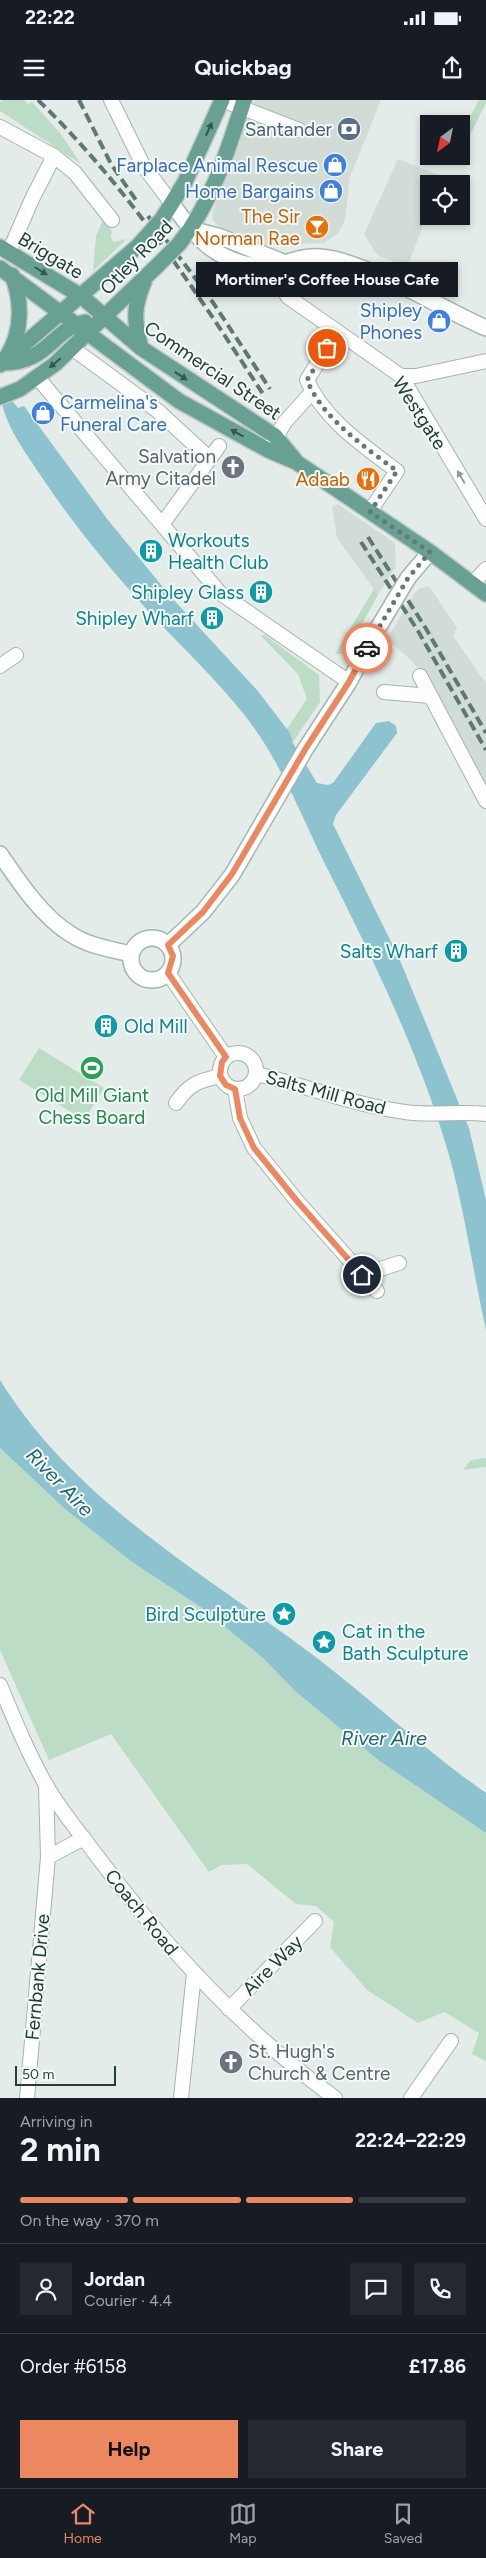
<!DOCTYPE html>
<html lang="en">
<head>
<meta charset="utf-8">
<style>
	body { margin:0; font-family:Figtree,sans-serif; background:#242831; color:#f1f3f6; height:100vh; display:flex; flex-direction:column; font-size:19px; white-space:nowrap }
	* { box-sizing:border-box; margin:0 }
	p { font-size:16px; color:#9ea1a6 }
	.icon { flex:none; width:28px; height:28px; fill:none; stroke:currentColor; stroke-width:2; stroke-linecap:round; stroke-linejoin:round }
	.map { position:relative; height:1998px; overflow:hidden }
	.details { display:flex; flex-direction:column; background:#171b24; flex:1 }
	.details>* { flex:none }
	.needle { width:32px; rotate:213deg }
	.fabs { position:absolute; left:420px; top:15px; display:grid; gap:10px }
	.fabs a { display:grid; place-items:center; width:50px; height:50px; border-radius:0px; background:#171b24; box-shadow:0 2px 8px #0003; font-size:25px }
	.scale { position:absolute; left:15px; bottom:12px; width:101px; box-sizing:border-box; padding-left:5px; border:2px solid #233d37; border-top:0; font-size:14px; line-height:18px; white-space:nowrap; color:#233d37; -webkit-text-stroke:4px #f3f9f6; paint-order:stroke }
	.pin { position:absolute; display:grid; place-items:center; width:42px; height:42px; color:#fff; margin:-21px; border:2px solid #fff; border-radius:50%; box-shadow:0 1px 5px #0007 }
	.courier { position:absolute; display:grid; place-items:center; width:50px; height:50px; margin:-25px; border:4px solid #ec8860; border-radius:50%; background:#fff; color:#222; box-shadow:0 1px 6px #0007 }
	.bubble { position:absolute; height:35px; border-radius:0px; background:#171b24; box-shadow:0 2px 8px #0003; font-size:16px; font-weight:700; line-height:35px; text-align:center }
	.head em { font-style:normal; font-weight:700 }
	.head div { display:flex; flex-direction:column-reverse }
	.head { display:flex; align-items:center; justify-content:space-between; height:85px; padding:0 20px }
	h1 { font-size:32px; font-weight:700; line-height:38px }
	.bar { display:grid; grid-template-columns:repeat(4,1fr); gap:8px 5px; align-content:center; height:60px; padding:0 20px }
	.bar i { height:6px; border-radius:4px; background:#363941 }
	.bar .current { background:#ec8860 }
	.bar p { grid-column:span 4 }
	.line { display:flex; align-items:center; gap:12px; padding:0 20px; border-top:1px solid #363941 }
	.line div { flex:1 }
	.round { display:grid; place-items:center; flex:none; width:52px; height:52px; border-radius:0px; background:#242831 }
	.button { display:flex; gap:10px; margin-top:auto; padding:10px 20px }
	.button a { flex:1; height:58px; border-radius:0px; background:#ec8860; color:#111; font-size:20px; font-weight:700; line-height:58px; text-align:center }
	.button a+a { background:#242831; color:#f1f3f6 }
	.status { display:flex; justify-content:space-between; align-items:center; height:35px; padding:0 25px; background:#171b24; direction:ltr }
	.status svg { height:14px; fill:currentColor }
	header { display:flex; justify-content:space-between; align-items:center; height:65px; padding:0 20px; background:#171b24; font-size:22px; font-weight:700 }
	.dock { display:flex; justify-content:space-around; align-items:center; height:70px; border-top:1px solid #363941; background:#171b24; font-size:14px; color:#9ea1a6 }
	.dock a { display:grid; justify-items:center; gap:2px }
	.dock .current { color:#ec8860 }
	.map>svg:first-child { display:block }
	.built { fill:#d1dcd7 }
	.green { fill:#bcdcc6 }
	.water { fill:#8dc2cf }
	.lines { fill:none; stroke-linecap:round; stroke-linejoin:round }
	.street-casing { stroke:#a6b4af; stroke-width:16 }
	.secondary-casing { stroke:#a1b7b1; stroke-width:18 }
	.primary-casing { stroke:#c1c9c7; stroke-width:18 }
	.street { stroke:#fff; stroke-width:14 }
	.secondary { stroke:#fff; stroke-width:15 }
	.primary { stroke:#69a094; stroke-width:15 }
	.rail { stroke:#5e7872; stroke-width:4; stroke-dasharray:10 5; stroke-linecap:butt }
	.secondary-bridge-casing { stroke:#a1b7b1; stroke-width:18; stroke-linecap:butt }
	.primary-bridge-casing { stroke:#c1c9c7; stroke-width:18; stroke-linecap:butt }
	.secondary-bridge { stroke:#fff; stroke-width:15 }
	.primary-bridge { stroke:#69a094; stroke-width:15 }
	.oneway { fill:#34564e }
	.oneway2 { fill:#919e9b }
	.done { stroke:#667a75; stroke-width:5; stroke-dasharray:0 9 }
	.route { stroke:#ec8860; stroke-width:6 }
	.labels { text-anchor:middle; stroke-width:4; stroke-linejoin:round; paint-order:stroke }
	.service-label { font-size:19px; fill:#4e5e75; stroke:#f3f9f6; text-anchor:end }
	.shop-label { font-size:19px; fill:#366cbe; stroke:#f3f9f6; text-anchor:end }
	.food-label { font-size:19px; fill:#c56008; stroke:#f3f9f6; text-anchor:end }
	.street-label { font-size:19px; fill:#233d37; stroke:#f3f9f6 }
	.worship-label { font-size:19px; fill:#5b616d; stroke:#f3f9f6; text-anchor:end }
	.culture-label { font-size:19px; fill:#0d838f; stroke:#f3f9f6; text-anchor:end }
	.leisure-label { font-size:19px; fill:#27864d; stroke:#f3f9f6 }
	.water-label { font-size:20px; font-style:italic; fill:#1f6576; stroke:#f3f9f6 }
</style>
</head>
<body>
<div class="status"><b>22:22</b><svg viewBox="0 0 49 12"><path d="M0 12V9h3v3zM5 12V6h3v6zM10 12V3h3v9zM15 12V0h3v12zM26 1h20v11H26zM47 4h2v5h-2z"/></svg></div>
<header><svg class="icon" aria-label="menu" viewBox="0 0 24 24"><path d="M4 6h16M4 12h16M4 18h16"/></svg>Quickbag<svg class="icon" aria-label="share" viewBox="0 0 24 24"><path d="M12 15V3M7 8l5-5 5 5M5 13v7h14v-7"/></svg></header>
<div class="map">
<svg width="486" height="1998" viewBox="0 0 486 1998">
	<rect width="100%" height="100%" fill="#e3ece8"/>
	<path class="built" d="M 255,0 L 381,0 L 350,77 L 345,120 L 338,133 L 324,143 L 267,145 L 218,126 L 213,120 L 212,113 Z
		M 398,59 L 442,76 L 439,84 L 429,84 L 429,111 L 407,167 L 377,155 L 364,134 Z
		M 338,404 L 395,443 L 396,466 L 378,495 L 337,438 L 332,407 Z
		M 429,486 L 457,528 L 453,536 L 486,583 L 486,690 L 433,587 L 413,562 L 387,539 L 414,494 L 418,489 Z"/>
	<path class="green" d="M 3,0 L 24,0 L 28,4 L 32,2 L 60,33 L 81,64 L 0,11 L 0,2 Z
		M 479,0 L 486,0 L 486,3 L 464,47 L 461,46 L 461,34 Z
		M 103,120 L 112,131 L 111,137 L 113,142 L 127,139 L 93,171 L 96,136 Z
		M 233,169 L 239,169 C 250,176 263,173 273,182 L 270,192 Z
		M 374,489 L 378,495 L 345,554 L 335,554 Z
		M 265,535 L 319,575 L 320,602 L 293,642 L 286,630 L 307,599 L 298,574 L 261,536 Z
		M 39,948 L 104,988 L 84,1020 L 19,980 Z
		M 89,958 L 102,966 L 94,977 L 82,970 Z
		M 0,1348 L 65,1409 L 132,1462 L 202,1508 L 263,1558 L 295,1591 L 378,1660 L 486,1733 L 486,1961 L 472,1954 L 479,1933 L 444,1912 L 418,1923 L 367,1890 L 330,1847 L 334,1822 L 316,1806 L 296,1804 L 247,1764 L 221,1765 L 209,1772 L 111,1634 L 49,1660 L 0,1550 Z
		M 486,1358 L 486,1367 L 463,1370 L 471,1360 Z"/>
	<path class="water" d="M 0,286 L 18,308 L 24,306 L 108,420 L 171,497 L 257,590 L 290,633 L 293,643 L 317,683 L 328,685 L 333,683 L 376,623 L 389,621 L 396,626 L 397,633 L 336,715 L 333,724 L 399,858 L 469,1028 L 486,1100 L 486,1230 C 473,1172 465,1112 449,1055 C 419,952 371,855 323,760 C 300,712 279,659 246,617 C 217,580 182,547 150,513 C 110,469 72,423 39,373 C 21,346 0,318 0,286 Z
		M 0,1280 C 75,1402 205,1474 317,1558 C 374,1602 427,1652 486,1693 L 486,1733 L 378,1660 L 295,1591 L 263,1558 L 202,1508 L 132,1462 L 65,1409 L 0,1348 Z"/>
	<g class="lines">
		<g class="street-casing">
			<path id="street" d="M 111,0 L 143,65 L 172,104
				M 222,0 L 299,30
				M 0,27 L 54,56 L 75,73 L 112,120
				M 9,152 L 32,99 L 54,56
				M 283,162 L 283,188 L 288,197 L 401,276 L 486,419
				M 337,232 L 307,280 C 323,319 364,346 397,371 L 370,411
				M 72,248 L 158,311 L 210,359
				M 401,276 L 416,276 L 486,261
				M 37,277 L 220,493 L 349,582
				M 271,345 L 285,322 L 312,292
				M 163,423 L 219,346
				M 472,484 L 486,469
				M 0,566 L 16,555
				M 420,576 L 486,701
				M 384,592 L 430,596
				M 168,873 L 226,957
				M220 971a18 18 0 1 1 36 0a18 18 0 1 1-36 0Z
				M 257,974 C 306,986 354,1005 405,1012 C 432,1016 459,1011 486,1014
				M 235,989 L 240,1018 L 254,1048 L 297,1101 L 377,1191
				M 176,1003 C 189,984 198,981 220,976
				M 362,1175 L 399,1163
				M 0,1585 C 14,1619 28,1653 46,1685 C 60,1710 80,1733 97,1756 C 165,1847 243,1931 335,1998
				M 46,1686 L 48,1757
				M 229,1909 L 315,1821
				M 27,1998 L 48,1757 L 84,1738
				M 181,1998 L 194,1873
				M 411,1998 L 451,1941"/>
		</g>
		<g class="secondary-casing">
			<path id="secondary" d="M 172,104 C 195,135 210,157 250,165 C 256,166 263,169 268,168 C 296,160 308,152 338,160 C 391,175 436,206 486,228
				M 191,129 L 221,137 L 283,162
				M 408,478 L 430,452
				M 0,754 C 19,782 42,817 72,835 C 89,846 111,849 130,854
				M131 859a21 21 0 1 1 42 0a21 21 0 1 1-42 0Z
				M 168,845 L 203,812 L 232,775 L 306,648 L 349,582 L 375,533"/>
		</g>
		<g class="primary-casing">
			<path id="primary" d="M 162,119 L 185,82 L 222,0
				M 179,144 C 212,103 228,50 244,0
				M 0,147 L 81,196 L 141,248 L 275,336 L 295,360
				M 0,168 L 179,301 L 268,350 L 296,362 L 430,452 L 486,494
				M 141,248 C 134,221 133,208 144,182
				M 7,256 C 23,231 22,201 12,175
				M 2,263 C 49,263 51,230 85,222
				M 0,265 L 138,146
				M 0,297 L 20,289 L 55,264 L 158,165"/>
		</g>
		<use href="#street" class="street"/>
		<use href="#secondary" class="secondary"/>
		<use href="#primary" class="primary"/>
		<path class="rail" d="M 38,0 C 127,86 196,191 263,294
			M 79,0 L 111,64 L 138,103
			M 148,116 L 208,195 L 270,289
			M 368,437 L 425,527 L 486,633
			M 361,442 L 418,531 L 486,650"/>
		<g class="secondary-bridge-casing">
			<path id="secondary-bridge" d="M 375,533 L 408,478"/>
		</g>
		<g class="primary-bridge-casing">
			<path id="primary-bridge" d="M 138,146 L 162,119
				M 158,165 L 179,144"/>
		</g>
		<use href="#secondary-bridge" class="secondary-bridge"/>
		<use href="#primary-bridge" class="primary-bridge"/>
	</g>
	<defs><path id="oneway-solid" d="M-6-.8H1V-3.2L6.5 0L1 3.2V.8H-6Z" transform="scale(1.25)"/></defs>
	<g class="oneway">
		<use href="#oneway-solid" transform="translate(209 29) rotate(-65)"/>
		<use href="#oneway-solid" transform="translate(41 171) rotate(32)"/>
		<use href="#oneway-solid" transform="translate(55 263) rotate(140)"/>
		<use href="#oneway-solid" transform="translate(181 276) rotate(33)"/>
		<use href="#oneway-solid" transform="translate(237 333) rotate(-151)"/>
	</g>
	<use class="oneway2" href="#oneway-solid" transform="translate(461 377) rotate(-121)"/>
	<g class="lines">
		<path class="done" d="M 327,248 L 307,280 C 322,318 365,347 397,371 L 370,412 L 430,452 L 408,478 L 367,548"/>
		<path class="route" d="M 362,1175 L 297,1101 L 254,1048 L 240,1018 L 235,989 L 226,985 L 220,976 L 222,962 L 226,957 L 168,873 L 173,856 L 168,845 L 203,812 L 232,774 L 306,648 L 349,582 L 367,548"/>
	</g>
	<defs>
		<g id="bank-disc" transform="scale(1.25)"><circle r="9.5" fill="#5c6f8a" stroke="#f3f9f6"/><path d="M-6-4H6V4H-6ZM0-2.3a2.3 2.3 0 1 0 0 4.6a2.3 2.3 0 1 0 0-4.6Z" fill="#fff"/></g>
		<g id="shop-disc" transform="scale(1.25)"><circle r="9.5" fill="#3f7fe0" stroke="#f3f9f6"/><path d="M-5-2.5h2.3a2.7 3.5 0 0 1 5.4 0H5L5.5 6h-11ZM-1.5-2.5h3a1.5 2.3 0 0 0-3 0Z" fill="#fff"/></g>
		<g id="bar-disc" transform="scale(1.25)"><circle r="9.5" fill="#e8710a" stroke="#f3f9f6"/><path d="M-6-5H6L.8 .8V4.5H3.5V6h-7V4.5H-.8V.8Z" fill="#fff"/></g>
		<g id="church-disc" transform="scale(1.25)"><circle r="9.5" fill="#6b7280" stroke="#f3f9f6"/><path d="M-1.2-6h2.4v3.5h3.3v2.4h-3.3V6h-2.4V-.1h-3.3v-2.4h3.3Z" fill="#fff"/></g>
		<g id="restaurant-disc" transform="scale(1.25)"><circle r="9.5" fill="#e8710a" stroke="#f3f9f6"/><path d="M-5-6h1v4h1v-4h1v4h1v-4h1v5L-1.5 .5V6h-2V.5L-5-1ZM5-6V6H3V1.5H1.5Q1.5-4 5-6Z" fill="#fff"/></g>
		<g id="building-disc" transform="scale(1.25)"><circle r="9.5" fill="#0f9aa8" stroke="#f3f9f6"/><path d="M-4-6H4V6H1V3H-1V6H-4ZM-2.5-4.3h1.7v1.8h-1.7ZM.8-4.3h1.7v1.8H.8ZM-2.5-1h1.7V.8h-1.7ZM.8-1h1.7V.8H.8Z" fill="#fff"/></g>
		<g id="stadium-disc" transform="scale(1.25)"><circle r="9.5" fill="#2e9e5b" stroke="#f3f9f6"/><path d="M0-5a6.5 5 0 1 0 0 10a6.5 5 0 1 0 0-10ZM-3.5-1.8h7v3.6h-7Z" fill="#fff"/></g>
		<g id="sight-disc" transform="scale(1.25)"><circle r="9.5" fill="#0f9aa8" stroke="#f3f9f6"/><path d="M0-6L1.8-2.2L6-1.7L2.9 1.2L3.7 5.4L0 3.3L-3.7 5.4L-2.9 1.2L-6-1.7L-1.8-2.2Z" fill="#fff"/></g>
	</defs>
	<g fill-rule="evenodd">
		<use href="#bank-disc" x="349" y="29"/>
		<use href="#shop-disc" x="335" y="65"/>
		<use href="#shop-disc" x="331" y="91"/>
		<use href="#bar-disc" x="317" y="127"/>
		<use href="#shop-disc" x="439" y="221"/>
		<use href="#shop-disc" x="43" y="313"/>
		<use href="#church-disc" x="233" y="367"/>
		<use href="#restaurant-disc" x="368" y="379"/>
		<use href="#building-disc" x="151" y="451"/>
		<use href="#building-disc" x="261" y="492"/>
		<use href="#building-disc" x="212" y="518"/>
		<use href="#building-disc" x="456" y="851"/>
		<use href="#building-disc" x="106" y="926"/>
		<use href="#stadium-disc" x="92" y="968"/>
		<use href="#sight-disc" x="284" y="1514"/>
		<use href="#sight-disc" x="324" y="1542"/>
		<use href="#church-disc" x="231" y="1962"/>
	</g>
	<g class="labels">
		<g class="service-label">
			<text x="332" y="36">Santander</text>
		</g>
		<g class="shop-label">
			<text x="318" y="72">Farplace Animal Rescue</text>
			<text x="314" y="98">Home Bargains</text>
			<text x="422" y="217">Shipley<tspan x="422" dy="22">Phones</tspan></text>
			<text x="60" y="309" text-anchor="start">Carmelina's<tspan x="60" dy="22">Funeral Care</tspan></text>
		</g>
		<g class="food-label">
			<text x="300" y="123">The Sir<tspan x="300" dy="22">Norman Rae</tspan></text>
			<text x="350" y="386">Adaab</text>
		</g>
		<g class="street-label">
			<text transform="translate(51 155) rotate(31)" y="7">Briggate</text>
			<text transform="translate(136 157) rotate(-46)" y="7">Otley Road</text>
			<text transform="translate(213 270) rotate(34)" y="7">Commercial Street</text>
			<text transform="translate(420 313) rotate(57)" y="7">Westgate</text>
			<text transform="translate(326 992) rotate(15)" y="7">Salts Mill Road</text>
			<text transform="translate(142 1812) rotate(51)" y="7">Coach Road</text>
			<text transform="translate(272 1865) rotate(-45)" y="7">Aire Way</text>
			<text transform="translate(37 1877) rotate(-85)" y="7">Fernbank Drive</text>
		</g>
		<g class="worship-label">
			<text x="216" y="363">Salvation<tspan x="216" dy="22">Army Citadel</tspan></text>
			<text x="248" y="1958" text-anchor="start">St. Hugh's<tspan x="248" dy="22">Church &amp; Centre</tspan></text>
		</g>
		<g class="culture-label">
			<text x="168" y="447" text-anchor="start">Workouts<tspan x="168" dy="22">Health Club</tspan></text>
			<text x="244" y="499">Shipley Glass</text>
			<text x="194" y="525">Shipley Wharf</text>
			<text x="438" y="858">Salts Wharf</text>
			<text x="124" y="933" text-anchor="start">Old Mill</text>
			<text x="266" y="1521">Bird Sculpture</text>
			<text x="342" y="1538" text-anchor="start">Cat in the<tspan x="342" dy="22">Bath Sculpture</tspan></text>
		</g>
		<g class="leisure-label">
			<text x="92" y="1002">Old Mill Giant<tspan x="92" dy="22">Chess Board</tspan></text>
		</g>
		<g class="water-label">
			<text transform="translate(60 1382) rotate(46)" y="7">River Aire</text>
			<text x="384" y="1645">River Aire</text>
		</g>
	</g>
</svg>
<div class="fabs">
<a><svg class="needle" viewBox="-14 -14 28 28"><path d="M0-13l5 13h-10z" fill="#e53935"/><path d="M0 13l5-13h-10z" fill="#9ea1a6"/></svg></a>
<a><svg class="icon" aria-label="locate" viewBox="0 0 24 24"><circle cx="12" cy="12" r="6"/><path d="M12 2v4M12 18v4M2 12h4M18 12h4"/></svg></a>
</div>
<div class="scale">50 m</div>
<div class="pin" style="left:327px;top:248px;background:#ea580c"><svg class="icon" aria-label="bag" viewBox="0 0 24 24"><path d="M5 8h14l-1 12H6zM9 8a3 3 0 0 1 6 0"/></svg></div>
<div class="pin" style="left:362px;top:1175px;background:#1f2937"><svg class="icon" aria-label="home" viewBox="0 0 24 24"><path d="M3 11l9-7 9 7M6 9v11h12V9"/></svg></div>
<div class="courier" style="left:367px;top:548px"><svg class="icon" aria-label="car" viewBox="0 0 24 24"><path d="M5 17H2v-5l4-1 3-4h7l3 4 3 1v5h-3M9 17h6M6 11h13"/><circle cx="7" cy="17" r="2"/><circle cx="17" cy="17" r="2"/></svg></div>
<div class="bubble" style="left:196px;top:162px;width:262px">Mortimer's Coffee House Cafe</div>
</div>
<section class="details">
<div class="head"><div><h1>2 min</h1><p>Arriving in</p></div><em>22:24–22:29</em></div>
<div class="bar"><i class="current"></i><i class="current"></i><i class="current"></i><i></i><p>On the way · 370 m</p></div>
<div class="line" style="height:90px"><a class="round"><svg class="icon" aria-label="person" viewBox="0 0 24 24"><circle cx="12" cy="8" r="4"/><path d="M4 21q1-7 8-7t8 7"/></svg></a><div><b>Jordan</b><p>Courier · 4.4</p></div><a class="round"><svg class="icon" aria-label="chat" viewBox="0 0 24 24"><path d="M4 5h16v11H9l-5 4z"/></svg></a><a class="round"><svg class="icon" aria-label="phone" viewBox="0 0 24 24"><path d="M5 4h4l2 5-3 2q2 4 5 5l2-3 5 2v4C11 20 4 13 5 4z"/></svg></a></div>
<div class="line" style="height:65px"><div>Order #6158</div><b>£17.86</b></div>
<div class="button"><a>Help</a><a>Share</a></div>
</section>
<nav class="dock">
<a class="current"><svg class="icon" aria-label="home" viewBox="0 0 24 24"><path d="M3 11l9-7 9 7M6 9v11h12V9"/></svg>Home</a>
<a><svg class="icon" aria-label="map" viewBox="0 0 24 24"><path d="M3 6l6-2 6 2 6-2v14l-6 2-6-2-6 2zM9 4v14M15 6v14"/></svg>Map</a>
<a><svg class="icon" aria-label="saved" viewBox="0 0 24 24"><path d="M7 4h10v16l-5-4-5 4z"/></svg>Saved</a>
</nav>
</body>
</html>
